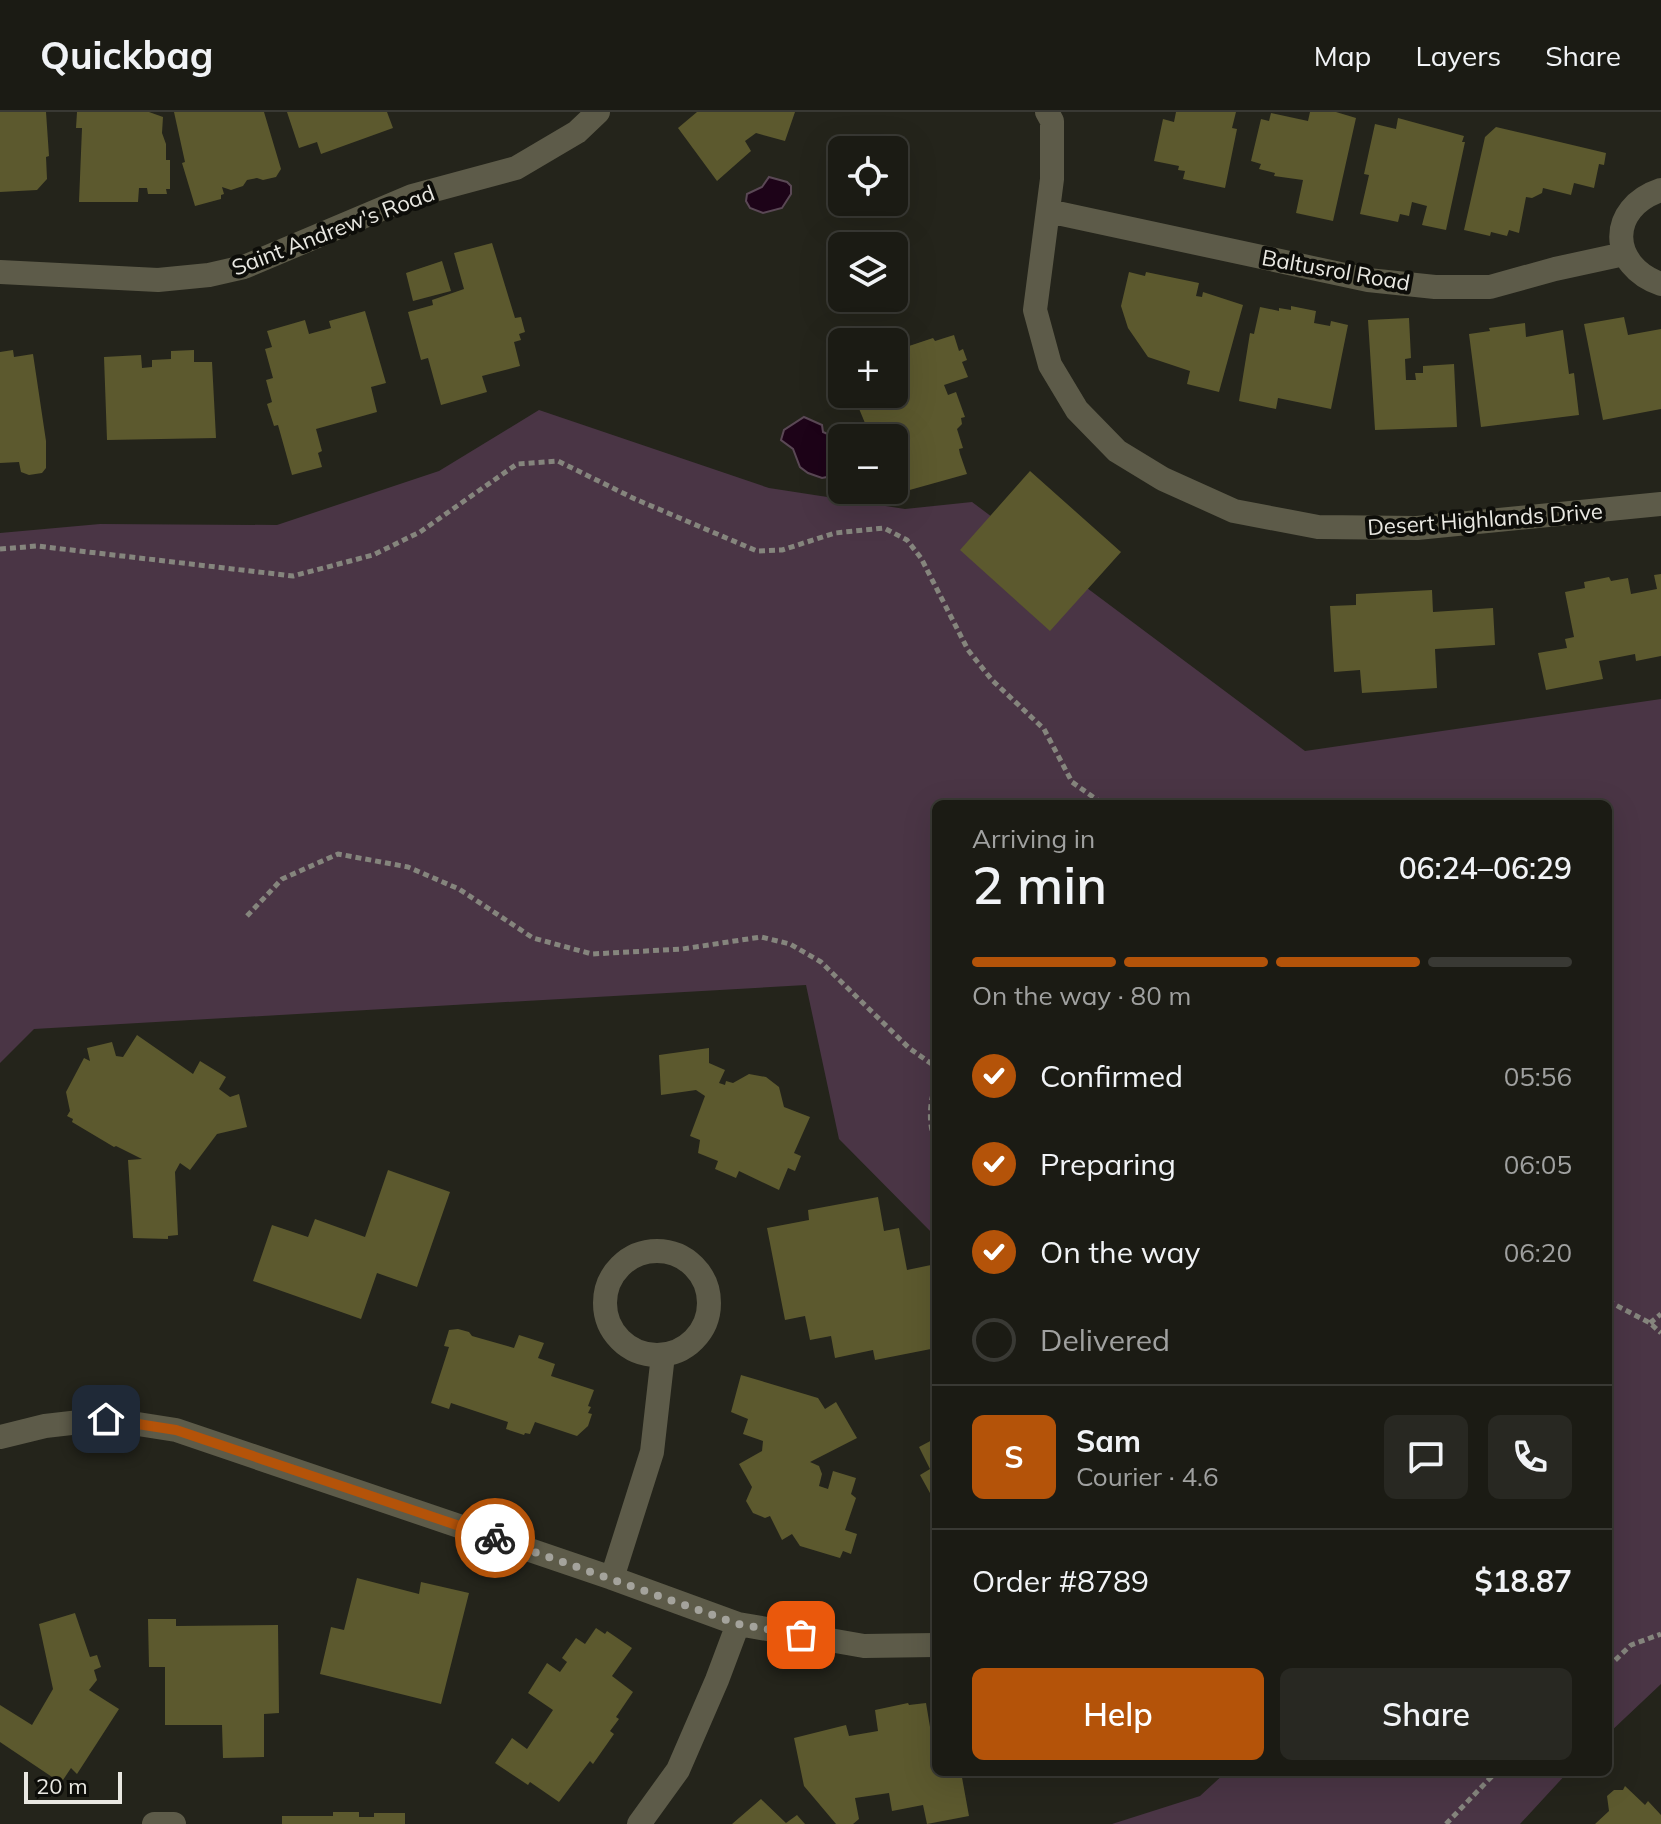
<!DOCTYPE html>
<html lang="en">
<head>
<meta charset="utf-8">
<style>
	body { margin:0; font-family:Mulish,sans-serif; background:#282822; color:#f1f3f6; height:100vh; display:flex; flex-direction:column; font-size:30px; white-space:nowrap }
	* { box-sizing:border-box; margin:0 }
	p { font-size:26px; color:#a0a1a0 }
	.icon { flex:none; width:44px; height:44px; fill:none; stroke:currentColor; stroke-width:2; stroke-linecap:round; stroke-linejoin:round }
	.map { position:relative; flex:1; overflow:hidden }
	.sheet { position:absolute; left:932px; top:688px; width:680px; height:976px; display:flex; flex-direction:column; background:#1b1b14; border-radius:12px; box-shadow:0 8px 32px #0002,0 0 0 2px #393934 }
	.sheet>* { flex:none }
	.buttons { position:absolute; left:828px; top:24px; display:grid; gap:16px }
	.buttons a { display:grid; place-items:center; width:80px; height:80px; border-radius:12px; background:#1b1b14; box-shadow:0 8px 32px #0002,0 0 0 2px #393934; font-size:40px }
	.scale { position:absolute; left:24px; bottom:20px; width:98px; box-sizing:border-box; padding-left:8px; border:4px solid #e9e8e2; border-top:0; font-size:22px; line-height:28px; white-space:nowrap; color:#e9e8e2; -webkit-text-stroke:6px #0d0d09; paint-order:stroke }
	.pin { position:absolute; display:grid; place-items:center; width:68px; height:68px; color:#fff; margin:-34px; border-radius:16px; box-shadow:0 4px 12px #0006 }
	.courier { position:absolute; display:grid; place-items:center; width:80px; height:80px; margin:-40px; border:6px solid #b45309; border-radius:50%; background:#fff; color:#222; box-shadow:0 2px 10px #0007 }
	.headline em { font-style:normal; font-weight:600 }
	.headline div { display:flex; flex-direction:column-reverse }
	.headline { display:flex; align-items:center; justify-content:space-between; height:136px; padding:0 40px }
	h1 { font-size:52px; font-weight:600; line-height:60px }
	.bar { display:grid; grid-template-columns:repeat(4,1fr); gap:12px 8px; align-content:center; height:96px; padding:0 40px }
	.bar i { height:10px; border-radius:6px; background:#393934 }
	.bar .selected { background:#b45309 }
	.bar p { grid-column:span 4 }
	.line { display:flex; align-items:center; gap:20px; padding:0 40px; border-top:2px solid #393934 }
	.line div { flex:1 }
	.round { display:grid; place-items:center; flex:none; width:84px; height:84px; border-radius:12px; background:#282822 }
	ol { padding:0 40px; list-style:none }
	li { display:flex; align-items:center; gap:24px; height:88px }
	li p { margin-inline-start:auto }
	li .icon { padding:8px; border-radius:50%; background:#b45309; color:#fff; stroke-width:4 }
	li:last-child { color:#a0a1a0 }
	li i { width:44px; height:44px; border:4px solid #393934; border-radius:50% }
	.action { display:flex; gap:16px; margin-top:auto; padding:16px 40px }
	.action a { flex:1; height:92px; border-radius:12px; background:#b45309; color:#fff; font-size:32px; font-weight:600; line-height:92px; text-align:center }
	.action a+a { background:#282822; color:#f1f3f6 }
	header { display:flex; align-items:center; gap:48px; box-sizing:border-box; height:112px; padding:0 40px; background:#1b1b14; border-bottom:2px solid #393934 }
	header strong { font-size:38px }
	nav { display:flex; gap:44px; margin-inline-start:auto; font-size:28px }
	.map>svg:first-child { display:block }
	.green { fill:#4a3545 }
	.water { fill:#1d0318; stroke:#5a4855; stroke-width:2 }
	.building { fill:#5c592e }
	.lines { fill:none; stroke-linecap:round; stroke-linejoin:round }
	.path { stroke:#85857d; stroke-width:5; stroke-dasharray:6 4; stroke-linecap:butt }
	.street { stroke:#5d5b49; stroke-width:24 }
	.done { stroke:#a4a39c; stroke-width:8; stroke-dasharray:0 14.4 }
	.route { stroke:#b45309; stroke-width:10 }
	.labels { text-anchor:middle; stroke-width:8; stroke-linejoin:round; paint-order:stroke }
	.street-label { font-size:22px; fill:#e9e8e2; stroke:#0d0d09 }
</style>
</head>
<body>
<header>
<strong>Quickbag</strong>
<nav><a>Map</a><a>Layers</a><a>Share</a></nav>
</header>
<div class="map">
<svg width="1661" height="1712" viewBox="0 0 1661 1712">
	<rect width="100%" height="100%" fill="#24241b"/>
	<path class="green" d="M 539,298 L 769,376 L 905,397 L 972,390 L 1305,639 L 1661,587 L 1661,1572 L 1608,1622 L 1608,692 L 936,692 L 936,1125 L 839,1027 L 806,873 L 34,917 L 0,951 L 0,421 L 100,412 L 277,413 L 439,359 Z
		M 1226,1660 L 1568,1660 L 1520,1712 L 1112,1712 L 1200,1684 Z"/>
	<path class="water" d="M 769,65 L 787,70 L 791,74 L 791,82 L 782,96 L 763,101 L 750,96 L 746,89 L 747,82 L 762,75 Z
		M 804,305 L 822,313 L 823,320 L 830,323 L 832,327 L 829,332 L 832,334 L 837,358 L 832,364 L 822,366 L 808,361 L 800,355 L 793,337 L 781,328 L 784,318 Z"/>
	<path class="building" d="M 0,0 L 46,0 L 49,44 L 46,45 L 47,67 L 37,78 L 0,80 Z
		M 77,0 L 149,0 L 163,5 L 162,21 L 166,32 L 166,48 L 170,48 L 170,77 L 166,77 L 167,82 L 148,82 L 147,76 L 139,76 L 138,90 L 79,90 L 82,16 L 76,16 Z
		M 174,0 L 264,0 L 281,57 L 276,65 L 263,68 L 257,66 L 247,68 L 243,74 L 231,78 L 222,75 L 224,82 L 221,83 L 221,87 L 195,94 L 182,51 L 185,50 Z
		M 287,0 L 387,0 L 393,16 L 321,42 L 317,30 L 299,36 Z
		M 697,0 L 795,0 L 785,29 L 756,21 L 745,29 L 751,39 L 717,69 L 678,16 Z
		M 1176,0 L 1236,0 L 1232,16 L 1237,17 L 1225,76 L 1183,67 L 1185,59 L 1178,58 L 1179,54 L 1154,49 L 1163,7 L 1174,10 Z
		M 1310,0 L 1336,0 L 1356,6 L 1333,109 L 1296,101 L 1303,68 L 1274,64 L 1275,61 L 1259,57 L 1261,52 L 1251,49 L 1261,7 L 1269,9 L 1271,1 L 1308,9 Z
		M 1398,6 L 1464,24 L 1462,30 L 1465,30 L 1446,118 L 1422,113 L 1427,94 L 1412,90 L 1409,104 L 1400,102 L 1398,110 L 1360,102 L 1369,63 L 1364,62 L 1375,12 L 1396,17 Z
		M 1496,15 L 1606,41 L 1604,53 L 1599,52 L 1594,76 L 1574,71 L 1571,83 L 1543,76 L 1542,81 L 1532,86 L 1526,85 L 1519,121 L 1509,118 L 1507,124 L 1491,120 L 1490,124 L 1464,118 L 1485,25 Z
		M 492,131 L 515,206 L 521,205 L 525,220 L 519,222 L 521,228 L 514,230 L 520,254 L 482,264 L 487,280 L 441,293 L 428,246 L 421,248 L 408,200 L 433,193 L 432,188 L 464,177 L 454,141 Z
		M 442,149 L 451,179 L 413,189 L 406,161 Z
		M 1129,160 L 1145,164 L 1146,160 L 1199,171 L 1196,184 L 1202,185 L 1203,180 L 1243,193 L 1219,280 L 1187,272 L 1190,259 L 1148,245 L 1128,216 L 1121,194 Z
		M 1291,194 L 1316,199 L 1314,211 L 1330,214 L 1331,209 L 1348,213 L 1331,297 L 1278,286 L 1276,297 L 1239,289 L 1250,221 L 1254,222 L 1260,195 L 1279,199 L 1279,196 L 1291,198 Z
		M 365,199 L 386,271 L 371,275 L 377,300 L 316,317 L 322,339 L 318,341 L 322,355 L 292,363 L 278,313 L 274,314 L 267,292 L 272,290 L 266,268 L 273,266 L 265,237 L 272,235 L 267,219 L 305,208 L 309,222 L 331,216 L 329,209 Z
		M 1624,205 L 1628,223 L 1661,217 L 1661,297 L 1603,308 L 1584,212 Z
		M 1409,206 L 1411,246 L 1405,247 L 1406,268 L 1416,268 L 1415,261 L 1423,261 L 1423,254 L 1454,252 L 1457,315 L 1375,318 L 1368,208 Z
		M 1525,211 L 1526,225 L 1563,218 L 1569,262 L 1574,261 L 1579,303 L 1481,315 L 1469,222 L 1490,219 L 1489,216 Z
		M 902,222 L 906,235 L 933,226 L 935,229 L 954,223 L 959,239 L 963,237 L 967,248 L 962,250 L 968,265 L 944,273 L 948,283 L 956,280 L 965,305 L 961,306 L 962,312 L 957,317 L 963,336 L 959,337 L 960,342 L 967,362 L 906,379 L 900,362 L 895,364 L 894,361 L 894,326 L 882,326 L 877,312 L 867,316 L 853,282 L 894,282 L 894,230 L 881,230 Z
		M 13,238 L 14,245 L 33,242 L 46,329 L 46,356 L 42,361 L 29,363 L 21,360 L 19,350 L 0,351 L 0,240 Z
		M 194,238 L 194,250 L 212,250 L 216,326 L 107,328 L 104,245 L 141,243 L 142,256 L 152,255 L 152,248 L 171,247 L 171,239 Z
		M 1030,359 L 1121,440 L 1050,519 L 960,438 Z
		M 1661,462 L 1661,544 L 1636,549 L 1635,542 L 1599,549 L 1603,567 L 1546,578 L 1538,541 L 1567,536 L 1565,527 L 1574,525 L 1565,480 L 1585,476 L 1584,470 L 1609,465 L 1611,469 L 1628,466 L 1631,482 L 1657,477 L 1654,463 Z
		M 1432,478 L 1433,500 L 1493,496 L 1495,533 L 1435,537 L 1437,576 L 1362,581 L 1360,558 L 1334,560 L 1330,494 L 1356,493 L 1356,482 Z
		M 137,923 L 193,962 L 200,949 L 226,965 L 219,977 L 230,985 L 239,982 L 247,1015 L 217,1022 L 190,1058 L 180,1051 L 175,1060 L 178,1123 L 168,1124 L 168,1127 L 133,1126 L 128,1048 L 142,1047 L 116,1034 L 114,1035 L 72,1010 L 73,1007 L 67,1004 L 70,999 L 66,980 L 84,946 L 90,949 L 87,936 L 112,930 L 116,944 L 123,945 Z
		M 709,936 L 709,951 L 725,958 L 719,971 L 725,973 L 726,969 L 733,971 L 749,962 L 766,965 L 779,975 L 784,995 L 810,1005 L 794,1041 L 801,1044 L 795,1059 L 788,1056 L 779,1078 L 739,1059 L 736,1066 L 715,1057 L 718,1049 L 698,1041 L 700,1028 L 690,1024 L 705,984 L 696,978 L 661,983 L 659,943 Z
		M 388,1058 L 450,1080 L 417,1175 L 377,1161 L 361,1207 L 253,1169 L 272,1113 L 308,1125 L 315,1107 L 365,1125 Z
		M 878,1085 L 884,1119 L 899,1116 L 907,1158 L 931,1153 L 936,1178 L 936,1236 L 875,1248 L 873,1238 L 835,1246 L 831,1224 L 810,1228 L 805,1204 L 785,1208 L 767,1116 L 809,1108 L 808,1098 Z
		M 458,1217 L 469,1220 L 472,1224 L 514,1236 L 519,1223 L 544,1231 L 538,1246 L 555,1252 L 551,1264 L 594,1278 L 588,1294 L 591,1295 L 588,1301 L 592,1302 L 588,1314 L 577,1324 L 535,1310 L 530,1322 L 525,1321 L 524,1323 L 506,1317 L 508,1310 L 451,1291 L 449,1297 L 431,1291 L 449,1235 L 444,1234 L 449,1218 Z
		M 741,1263 L 818,1286 L 825,1297 L 836,1290 L 857,1326 L 810,1350 L 819,1354 L 822,1362 L 819,1374 L 828,1377 L 833,1359 L 856,1366 L 851,1382 L 856,1386 L 845,1418 L 857,1422 L 851,1442 L 843,1439 L 840,1446 L 800,1434 L 792,1422 L 782,1428 L 770,1404 L 765,1406 L 753,1401 L 746,1389 L 752,1375 L 739,1352 L 762,1339 L 763,1329 L 743,1322 L 748,1307 L 731,1300 Z
		M 936,1326 L 936,1392 L 920,1363 L 930,1357 L 919,1335 Z
		M 357,1466 L 419,1482 L 421,1470 L 469,1481 L 441,1592 L 320,1562 L 331,1515 L 344,1518 Z
		M 75,1501 L 90,1545 L 97,1543 L 101,1555 L 94,1558 L 97,1568 L 89,1578 L 119,1597 L 77,1662 L 71,1656 L 61,1671 L 0,1630 L 0,1593 L 32,1613 L 53,1577 L 39,1512 Z
		M 148,1507 L 176,1507 L 176,1514 L 278,1513 L 279,1601 L 264,1602 L 264,1645 L 223,1646 L 222,1613 L 165,1613 L 165,1555 L 149,1555 Z
		M 596,1516 L 605,1522 L 607,1519 L 632,1536 L 612,1564 L 633,1580 L 616,1605 L 619,1607 L 610,1619 L 614,1622 L 593,1652 L 590,1649 L 559,1690 L 530,1670 L 528,1673 L 495,1651 L 512,1626 L 527,1637 L 553,1598 L 528,1581 L 547,1551 L 560,1560 L 567,1550 L 562,1546 L 576,1526 L 585,1532 Z
		M 908,1591 L 909,1593 L 926,1591 L 931,1621 L 936,1620 L 936,1660 L 961,1660 L 969,1704 L 927,1712 L 923,1693 L 892,1699 L 889,1681 L 855,1686 L 859,1707 L 853,1712 L 836,1712 L 804,1674 L 794,1626 L 846,1613 L 849,1624 L 878,1619 L 875,1598 Z
		M 1625,1674 L 1645,1693 L 1648,1689 L 1661,1703 L 1661,1712 L 1595,1712 L 1609,1699 L 1607,1684 L 1614,1678 L 1623,1678 Z
		M 761,1687 L 786,1711 L 797,1703 L 805,1712 L 732,1712 Z
		M 333,1700 L 359,1700 L 359,1705 L 374,1705 L 374,1701 L 405,1701 L 405,1712 L 282,1712 L 282,1704 L 333,1704 Z"/>
	<g class="lines">
		<path class="path" d="M 0,437 L 37,434 L 293,464 L 373,443 L 420,420 L 517,352 L 558,349 L 635,387 L 757,439 L 782,438 L 835,421 L 884,416 L 907,428 L 921,446 L 968,538 L 992,568 L 1044,617 L 1072,670 L 1103,692
			M 247,804 L 282,767 L 338,742 L 408,755 L 459,777 L 533,826 L 592,842 L 682,837 L 761,825 L 790,832 L 821,850 L 909,936 L 936,955
			M 936,973 C 929,990 928,1014 936,1030
			M 1608,1189 L 1650,1211 L 1661,1221
			M 1650,1211 L 1661,1202
			M 1608,1555 L 1631,1533 L 1661,1522
			M 1446,1712 L 1496,1660"/>
		<path class="street" d="M 1047,0 L 1052,9 L 1052,67 L 1035,198 L 1050,253 L 1077,298 L 1117,339 L 1163,367 L 1234,399 L 1318,415 L 1417,416 L 1661,392
			M 1661,78 C 1607,96 1609,154 1661,172
			M 1048,99 L 1368,168 L 1435,175 L 1490,175 L 1555,157 L 1624,142
			M 0,160 L 158,168 L 209,163 L 244,155 L 412,84 L 516,56 L 577,20 L 598,0
			M605 1191a52 52 0 1 1 104 0a52 52 0 1 1-104 0Z
			M 0,1325 L 45,1314 L 106,1307 L 176,1318 L 612,1466 L 738,1512 L 864,1534 L 936,1533
			M 612,1466 L 652,1340 L 663,1243
			M 154,1712 L 174,1712
			M 639,1712 L 678,1658 L 717,1568 L 738,1512"/>
	</g>
	<g class="lines">
		<path class="done" d="M 495,1426 L 738,1512 L 801,1523"/>
		<path class="route" d="M 106,1307 L 176,1318 L 495,1426"/>
	</g>
	<g class="labels">
		<g class="street-label">
			<text transform="translate(333 118) rotate(-21)" y="8">Saint Andrew's Road</text>
			<text transform="translate(1336 158) rotate(10)" y="8">Baltusrol Road</text>
			<text transform="translate(1485 407) rotate(-4)" y="8">Desert Highlands Drive</text>
		</g>
	</g>
</svg>
<div class="buttons">
<a><svg class="icon" aria-label="locate" viewBox="0 0 24 24"><circle cx="12" cy="12" r="6"/><path d="M12 2v4M12 18v4M2 12h4M18 12h4"/></svg></a>
<a><svg class="icon" aria-label="layers" viewBox="0 0 24 24"><path d="M12 4l9 5-9 5-9-5zM3 14l9 5 9-5"/></svg></a>
<a>+</a>
<a>−</a>
</div>
<div class="scale">20 m</div>
<div class="pin" style="left:801px;top:1523px;background:#ea580c"><svg class="icon" aria-label="bag" viewBox="0 0 24 24"><path d="M5 8h14l-1 12H6zM9 8a3 3 0 0 1 6 0"/></svg></div>
<div class="pin" style="left:106px;top:1307px;background:#1f2937"><svg class="icon" aria-label="home" viewBox="0 0 24 24"><path d="M3 11l9-7 9 7M6 9v11h12V9"/></svg></div>
<div class="courier" style="left:495px;top:1426px"><svg class="icon" aria-label="bike" viewBox="0 0 24 24"><circle cx="6" cy="16" r="4"/><circle cx="18" cy="16" r="4"/><path d="M6 16l4-8h5l3 8M10 8l3 8H6M13 5h3"/></svg></div>
<section class="sheet">
<div class="headline"><div><h1>2 min</h1><p>Arriving in</p></div><em>06:24–06:29</em></div>
<div class="bar"><i class="selected"></i><i class="selected"></i><i class="selected"></i><i></i><p>On the way · 80 m</p></div>
<ol>
<li><svg class="icon" aria-label="check" viewBox="0 0 24 24"><path d="M5 12l5 5 9-10"/></svg>Confirmed<p>05:56</p></li>
<li><svg class="icon" aria-label="check" viewBox="0 0 24 24"><path d="M5 12l5 5 9-10"/></svg>Preparing<p>06:05</p></li>
<li><svg class="icon" aria-label="check" viewBox="0 0 24 24"><path d="M5 12l5 5 9-10"/></svg>On the way<p>06:20</p></li>
<li><i></i>Delivered</li>
</ol>
<div class="line" style="height:144px"><b class="round" style="background:#b45309;color:#fff">S</b><div><b>Sam</b><p>Courier · 4.6</p></div><a class="round"><svg class="icon" aria-label="chat" viewBox="0 0 24 24"><path d="M4 5h16v11H9l-5 4z"/></svg></a><a class="round"><svg class="icon" aria-label="phone" viewBox="0 0 24 24"><path d="M5 4h4l2 5-3 2q2 4 5 5l2-3 5 2v4C11 20 4 13 5 4z"/></svg></a></div>
<div class="line" style="height:104px"><div>Order #8789</div><b>$18.87</b></div>
<div class="action"><a>Help</a><a>Share</a></div>
</section>
</div>
</body>
</html>
